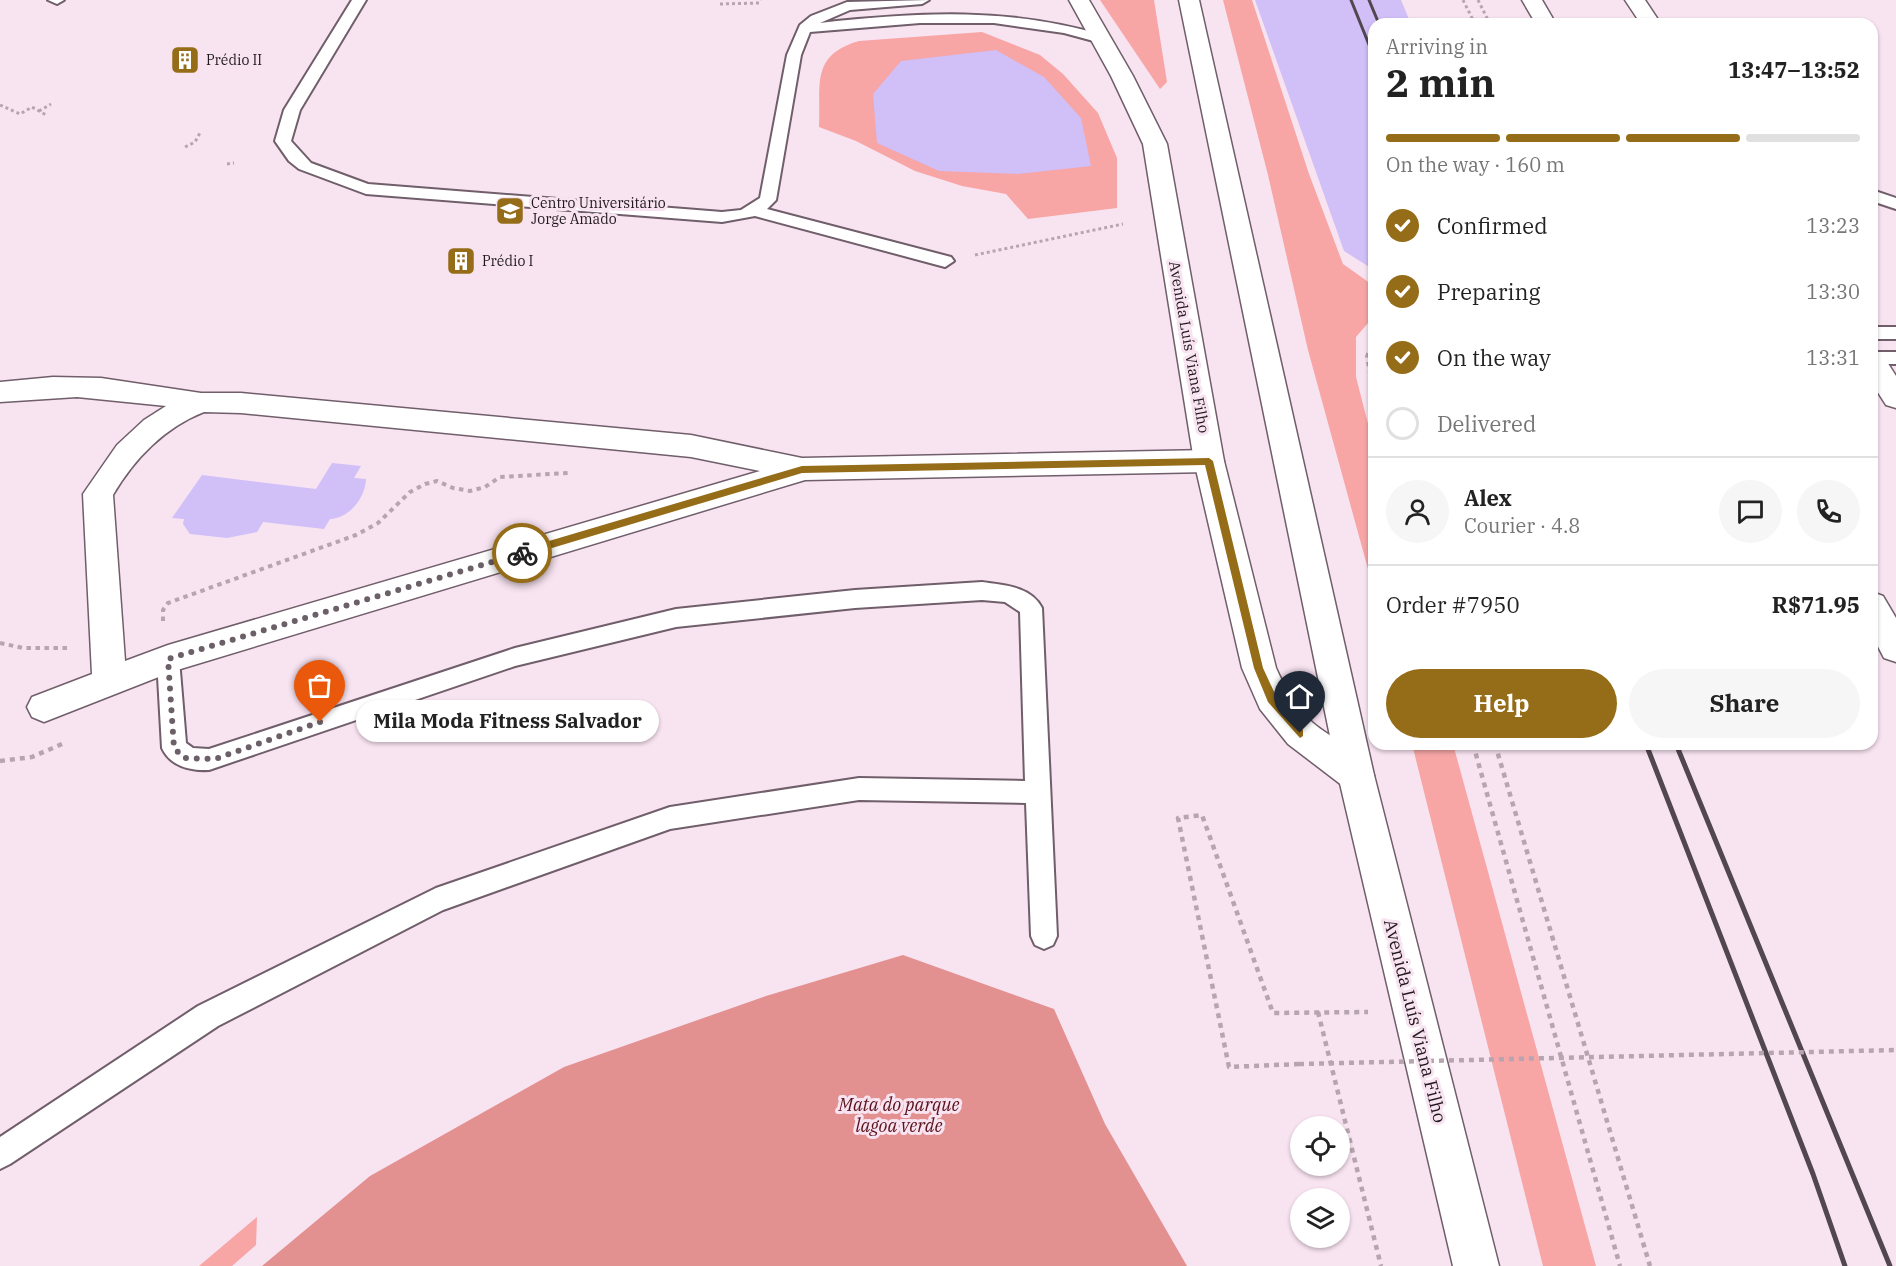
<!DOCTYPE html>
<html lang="en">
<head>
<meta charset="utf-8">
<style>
	body { margin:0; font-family:"IBM Plex Serif",serif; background:#f6f6f6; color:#222; height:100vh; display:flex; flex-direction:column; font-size:22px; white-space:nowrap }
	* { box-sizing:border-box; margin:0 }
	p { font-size:20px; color:#767676 }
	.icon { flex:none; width:33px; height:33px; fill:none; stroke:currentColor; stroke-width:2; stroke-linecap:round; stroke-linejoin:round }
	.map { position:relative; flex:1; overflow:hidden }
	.panel { position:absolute; left:1368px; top:18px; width:510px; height:732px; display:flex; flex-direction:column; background:#fff; border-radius:18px; box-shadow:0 2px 4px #0004 }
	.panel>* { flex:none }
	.fabs { position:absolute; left:1290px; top:1116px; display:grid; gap:12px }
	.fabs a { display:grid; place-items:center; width:60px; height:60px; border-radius:50%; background:#fff; box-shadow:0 2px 4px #0004; font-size:30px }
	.pin { position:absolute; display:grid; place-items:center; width:51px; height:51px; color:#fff; margin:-62px -26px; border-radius:50% 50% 50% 0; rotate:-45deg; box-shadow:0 0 6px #0007 }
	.pin .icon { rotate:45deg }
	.courier { position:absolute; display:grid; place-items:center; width:60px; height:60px; margin:-30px; border:4px solid #956c17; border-radius:50%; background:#fff; color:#222; box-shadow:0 2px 8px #0007 }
	.bubble { position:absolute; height:42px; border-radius:21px; background:#fff; box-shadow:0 2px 4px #0004; font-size:20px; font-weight:800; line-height:42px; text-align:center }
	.summary em { font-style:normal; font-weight:800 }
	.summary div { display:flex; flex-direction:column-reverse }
	.summary { display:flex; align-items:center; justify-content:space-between; height:102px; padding:0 18px }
	h1 { font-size:39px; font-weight:800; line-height:45px }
	.bar { display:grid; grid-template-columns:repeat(4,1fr); gap:9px 6px; align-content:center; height:72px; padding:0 18px }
	.bar i { height:8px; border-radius:4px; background:#e0e0e0 }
	.bar .current { background:#956c17 }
	.bar p { grid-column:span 4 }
	.line { display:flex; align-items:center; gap:15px; padding:0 18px; border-top:2px solid #e0e0e0 }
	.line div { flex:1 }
	.round { display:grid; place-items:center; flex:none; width:63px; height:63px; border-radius:32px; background:#f6f6f6 }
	ol { padding:0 18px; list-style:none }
	li { display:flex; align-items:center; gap:18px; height:66px }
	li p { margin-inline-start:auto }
	li .icon { padding:6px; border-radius:50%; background:#956c17; color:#fff; stroke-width:4 }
	li:last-child { color:#767676 }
	li i { width:33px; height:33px; border:3px solid #e0e0e0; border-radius:50% }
	.primary-button { display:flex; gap:12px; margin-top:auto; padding:12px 18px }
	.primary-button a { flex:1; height:69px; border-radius:36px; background:#956c17; color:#fff; font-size:24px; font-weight:800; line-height:69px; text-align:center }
	.primary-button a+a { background:#f6f6f6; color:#222 }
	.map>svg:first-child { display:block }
	.green { fill:#f7a5a5 }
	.forest { fill:#e39090 }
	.water { fill:#d1bff8 }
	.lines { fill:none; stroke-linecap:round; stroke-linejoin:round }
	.lane-casing { stroke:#705e6a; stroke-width:4 }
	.street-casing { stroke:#705e6a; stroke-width:3 }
	.secondary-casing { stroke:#705e6a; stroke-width:3 }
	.highway-casing { stroke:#705e6a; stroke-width:3 }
	.path-far2 { stroke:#b6a5b0; stroke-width:3; stroke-dasharray:3 3; stroke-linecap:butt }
	.path-far1 { stroke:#b6a5b0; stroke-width:4; stroke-dasharray:4.5 4.5; stroke-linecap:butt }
	.path { stroke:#b6a5b0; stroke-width:4.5; stroke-dasharray:5 5; stroke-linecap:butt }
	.lane { fill:#fff; fill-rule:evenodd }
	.street { fill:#fff; fill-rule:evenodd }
	.secondary { fill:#fff; fill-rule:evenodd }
	.highway { fill:#fff; fill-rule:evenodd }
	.rail-far1 { stroke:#52474e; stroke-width:3 }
	.rail { stroke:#52474e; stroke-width:5 }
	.path-bridge { stroke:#b6a5b0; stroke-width:4.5; stroke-dasharray:5 5; stroke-linecap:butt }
	.route { fill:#956c17 }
	.done { stroke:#6c6068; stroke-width:6; stroke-dasharray:0 10.8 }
	.labels { text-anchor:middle; stroke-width:6; stroke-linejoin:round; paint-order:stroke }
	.far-poi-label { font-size:14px; fill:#21191e; stroke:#f8e3f1; text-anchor:start }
	.street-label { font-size:15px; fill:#21191e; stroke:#f8e3f1 }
	.near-street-label { font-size:18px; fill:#21191e; stroke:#f8e3f1 }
	.near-park-label { font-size:18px; font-style:italic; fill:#5b111a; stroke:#f8e3f1 }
</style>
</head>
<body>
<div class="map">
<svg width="1896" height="1266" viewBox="0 0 1896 1266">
	<rect width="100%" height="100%" fill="#f8e3f1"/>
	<path class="green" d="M 1100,0 L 1154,0 L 1167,82 L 1160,89 Z
		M 1223,0 L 1252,0 L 1309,174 L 1343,264 L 1374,286 L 1374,316 L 1356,337 L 1356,377 L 1374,447 L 1374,591 L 1308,350 L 1268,175 Z
		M 982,32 L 1040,55 L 1063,74 L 1098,113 L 1117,158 L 1117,208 L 1028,219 L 1006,194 L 962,186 L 915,171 L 856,141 L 819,127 C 821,85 810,55 859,41 Z
		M 1412,744 L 1453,744 L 1596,1266 L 1543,1266 Z
		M 257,1217 L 256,1245 L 232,1266 L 199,1266 Z"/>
	<path class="forest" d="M 903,955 L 1054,1009 L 1105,1124 L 1187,1266 L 262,1266 L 370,1176 L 564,1067 L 766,996 Z"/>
	<path class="water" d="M 1255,0 L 1401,0 L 1411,24 L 1374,24 L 1374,270 L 1344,251 Z
		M 996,50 L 1044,77 L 1081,118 L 1091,166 L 1018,174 L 939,171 L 877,143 L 873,94 L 901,61 Z
		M 332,463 L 361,466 L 354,478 L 366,479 C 365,499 349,518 330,519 L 324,529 L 263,522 L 257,532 L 227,538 L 190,534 L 183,524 L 184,519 L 172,518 L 202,475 L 316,489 Z"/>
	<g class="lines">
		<g class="lane-casing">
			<path id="lane" d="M 48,0 L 64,0 L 57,4 Z
				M 352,0 L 366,0 L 300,110 L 291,141 L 311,163 L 368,184 L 722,212 L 741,210 L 760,198 L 787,55 L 800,25 L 811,16 L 847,2 L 929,0 L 922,4 L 850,10 L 820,23 C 920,12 1009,7 1106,36 L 1108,39 L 1101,43 L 1064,33 L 994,23 L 920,23 L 810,32 L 801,55 L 776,200 L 767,209 L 951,257 L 954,261 L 945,267 L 755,216 L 722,222 L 366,194 L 299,169 L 289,161 L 275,141 L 284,110 Z
				M 1872,190 L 1896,198 L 1896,209 L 1872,201 Z
				M 1872,327 L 1896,327 L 1896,339 L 1872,339 Z
				M 1872,352 L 1896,352 L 1896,364 L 1872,364 Z
				M 982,582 C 1003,585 1031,586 1042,608 L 1057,936 L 1053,945 L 1044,949 L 1035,945 L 1031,936 L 1026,803 L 859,800 L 670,829 L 443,910 L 218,1026 L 10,1164 L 0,1169 L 0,1137 L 198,1006 L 436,888 L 670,807 L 859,778 L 1025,781 L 1020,612 L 1005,602 L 982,600 L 855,608 L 676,627 L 515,666 L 209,770 C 190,771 170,766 162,748 L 157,659 L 160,652 L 168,649 L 176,652 L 179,659 L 186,743 L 193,748 L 209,749 L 515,648 L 676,609 L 855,590 Z"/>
		</g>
		<g class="street-casing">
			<path id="street" d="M 53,377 L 101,378 L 201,393 L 241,393 L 691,435 L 802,458 L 1209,450 L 1219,453 L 1224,461 L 1219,469 L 1209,472 L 805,480 L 174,671 L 44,722 L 32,717 L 27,707 L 32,697 L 92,674 L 83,494 L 117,445 L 144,420 L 166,406 L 77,397 L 0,402 L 0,382 ZM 204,412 L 241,413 L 691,457 L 760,471 L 168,645 L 125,661 L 113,495 C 134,459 165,427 204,412 Z"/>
		</g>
		<g class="secondary-casing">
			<path id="secondary" d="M 1069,0 L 1089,0 L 1133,76 L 1167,144 L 1224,461 L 1276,668 C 1285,688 1296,708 1313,723 C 1333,740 1363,751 1374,775 L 1369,786 L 1356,791 L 1343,786 L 1288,744 L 1260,709 L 1242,668 L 1194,461 L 1143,144 L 1111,76 Z
				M 1625,0 L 1645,0 L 1661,24 L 1641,24 Z
				M 1872,352 L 1882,354 L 1896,376 L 1896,408 L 1886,405 L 1872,383 Z"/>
		</g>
		<g class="highway-casing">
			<path id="highway" d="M 1179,0 L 1199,0 L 1374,775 L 1499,1266 L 1453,1266 L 1338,775 Z
				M 1522,0 L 1542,0 L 1556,24 L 1536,24 Z
				M 1872,592 L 1883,596 L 1896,618 L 1896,662 L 1884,658 L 1872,635 Z"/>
		</g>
		<path class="path-far2" d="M 1463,0 L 1475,24
			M 1478,0 L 1490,24
			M 720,4 L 759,3 L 760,0
			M 0,105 L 20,114 L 32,107 L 46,115
			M 39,111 L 51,104
			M 185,147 L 195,142 L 201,131
			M 227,164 L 234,163
			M 975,255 L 1123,224"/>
		<path class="path-far1" d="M 1374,336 L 1367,357 L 1374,393
			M 163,621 L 163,610 L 168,603 L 356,535 L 378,523 L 410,492 L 425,484 L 437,481 L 453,488 L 470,491 L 485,487 L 500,477 L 568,473
			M 0,643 L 23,648 L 67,648"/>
		<path class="path" d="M 1473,744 L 1620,1266
			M 1495,744 L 1650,1266
			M 0,761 L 32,757 L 62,744
			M 1318,1012 L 1381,1266
			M 1299,1064 L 1229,1067 L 1178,818 L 1202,815 L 1273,1013 L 1368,1012"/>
		<use href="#lane" class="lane"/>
		<use href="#street" class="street"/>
		<use href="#secondary" class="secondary"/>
		<use href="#highway" class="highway"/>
		<path class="rail-far1" d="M 1351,0 L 1374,57
			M 1369,0 L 1379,24"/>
		<path class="rail" d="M 1646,744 L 1813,1174 L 1845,1266
			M 1676,744 L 1890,1266"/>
		<path class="path-bridge" d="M 1299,1064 L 1896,1050"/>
	</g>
	<path class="route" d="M 1209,458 L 1213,461 L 1263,668 L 1276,696 L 1303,730 L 1303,736 L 1300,738 L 1268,702 L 1254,668 L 1205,465 L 802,473 L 522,557 L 517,553 L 522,549 L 802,466 Z"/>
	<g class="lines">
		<path class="done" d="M 320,722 L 215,759 L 184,758 L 174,748 L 168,659 L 522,553"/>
	</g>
	<defs>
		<g id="building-square" transform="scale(1.5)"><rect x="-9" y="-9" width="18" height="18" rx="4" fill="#956c17" stroke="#f8e3f1"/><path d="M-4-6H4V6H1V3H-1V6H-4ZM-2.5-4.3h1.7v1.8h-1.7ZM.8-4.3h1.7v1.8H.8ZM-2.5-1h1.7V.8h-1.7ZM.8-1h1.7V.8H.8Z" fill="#fff"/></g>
		<g id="university-square" transform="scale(1.5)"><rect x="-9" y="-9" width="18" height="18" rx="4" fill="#956c17" stroke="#f8e3f1"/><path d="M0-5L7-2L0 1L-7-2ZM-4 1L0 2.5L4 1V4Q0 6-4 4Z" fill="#fff"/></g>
	</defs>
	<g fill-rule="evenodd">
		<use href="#building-square" x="185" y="60"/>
		<use href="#university-square" x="510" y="211"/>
		<use href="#building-square" x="461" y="261"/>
	</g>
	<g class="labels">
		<g class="far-poi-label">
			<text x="206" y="65">Prédio II</text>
			<text x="531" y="208">Centro Universitário<tspan x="531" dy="16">Jorge Amado</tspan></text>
			<text x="482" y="266">Prédio I</text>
		</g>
		<g class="street-label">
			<text transform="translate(1189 347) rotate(80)" y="5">Avenida Luís Viana Filho</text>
		</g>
		<g class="near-street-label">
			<text transform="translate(1415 1021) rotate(76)" y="6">Avenida Luís Viana Filho</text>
		</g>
		<g class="near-park-label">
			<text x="899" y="1111">Mata do parque<tspan x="899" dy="21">lagoa verde</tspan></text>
		</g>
	</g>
</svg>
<div class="fabs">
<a><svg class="icon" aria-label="locate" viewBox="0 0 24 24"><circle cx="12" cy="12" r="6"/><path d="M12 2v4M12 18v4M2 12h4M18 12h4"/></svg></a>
<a><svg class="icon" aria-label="layers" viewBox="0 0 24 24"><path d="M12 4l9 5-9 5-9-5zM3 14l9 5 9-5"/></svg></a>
</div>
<div class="pin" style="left:320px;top:722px;background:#ea580c"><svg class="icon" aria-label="bag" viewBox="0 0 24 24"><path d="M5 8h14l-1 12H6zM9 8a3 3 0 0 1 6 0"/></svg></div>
<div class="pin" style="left:1300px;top:733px;background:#1f2937"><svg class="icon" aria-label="home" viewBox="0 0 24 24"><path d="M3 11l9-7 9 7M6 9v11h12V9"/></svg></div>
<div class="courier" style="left:522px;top:553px"><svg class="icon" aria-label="bike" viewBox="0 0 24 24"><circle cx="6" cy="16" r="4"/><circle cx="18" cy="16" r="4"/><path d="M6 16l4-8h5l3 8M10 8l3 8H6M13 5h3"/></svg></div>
<div class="bubble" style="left:356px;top:700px;width:303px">Mila Moda Fitness Salvador</div>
<section class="panel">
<div class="summary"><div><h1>2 min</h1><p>Arriving in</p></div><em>13:47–13:52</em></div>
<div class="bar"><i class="current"></i><i class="current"></i><i class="current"></i><i></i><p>On the way · 160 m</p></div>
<ol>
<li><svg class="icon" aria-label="check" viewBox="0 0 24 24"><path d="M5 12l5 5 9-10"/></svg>Confirmed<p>13:23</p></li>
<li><svg class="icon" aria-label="check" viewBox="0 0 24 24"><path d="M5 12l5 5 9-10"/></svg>Preparing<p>13:30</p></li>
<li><svg class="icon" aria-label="check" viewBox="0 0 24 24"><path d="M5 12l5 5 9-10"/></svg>On the way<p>13:31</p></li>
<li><i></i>Delivered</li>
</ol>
<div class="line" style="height:108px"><a class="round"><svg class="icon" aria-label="person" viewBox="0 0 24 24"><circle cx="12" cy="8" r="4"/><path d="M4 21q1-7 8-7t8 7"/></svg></a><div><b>Alex</b><p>Courier · 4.8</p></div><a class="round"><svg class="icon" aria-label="chat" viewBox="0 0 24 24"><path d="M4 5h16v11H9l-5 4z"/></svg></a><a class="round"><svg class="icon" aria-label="phone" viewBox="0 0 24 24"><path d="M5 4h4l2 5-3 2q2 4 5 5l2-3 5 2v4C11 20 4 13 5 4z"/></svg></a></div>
<div class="line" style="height:78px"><div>Order #7950</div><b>R$71.95</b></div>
<div class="primary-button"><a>Help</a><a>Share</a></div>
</section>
</div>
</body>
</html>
